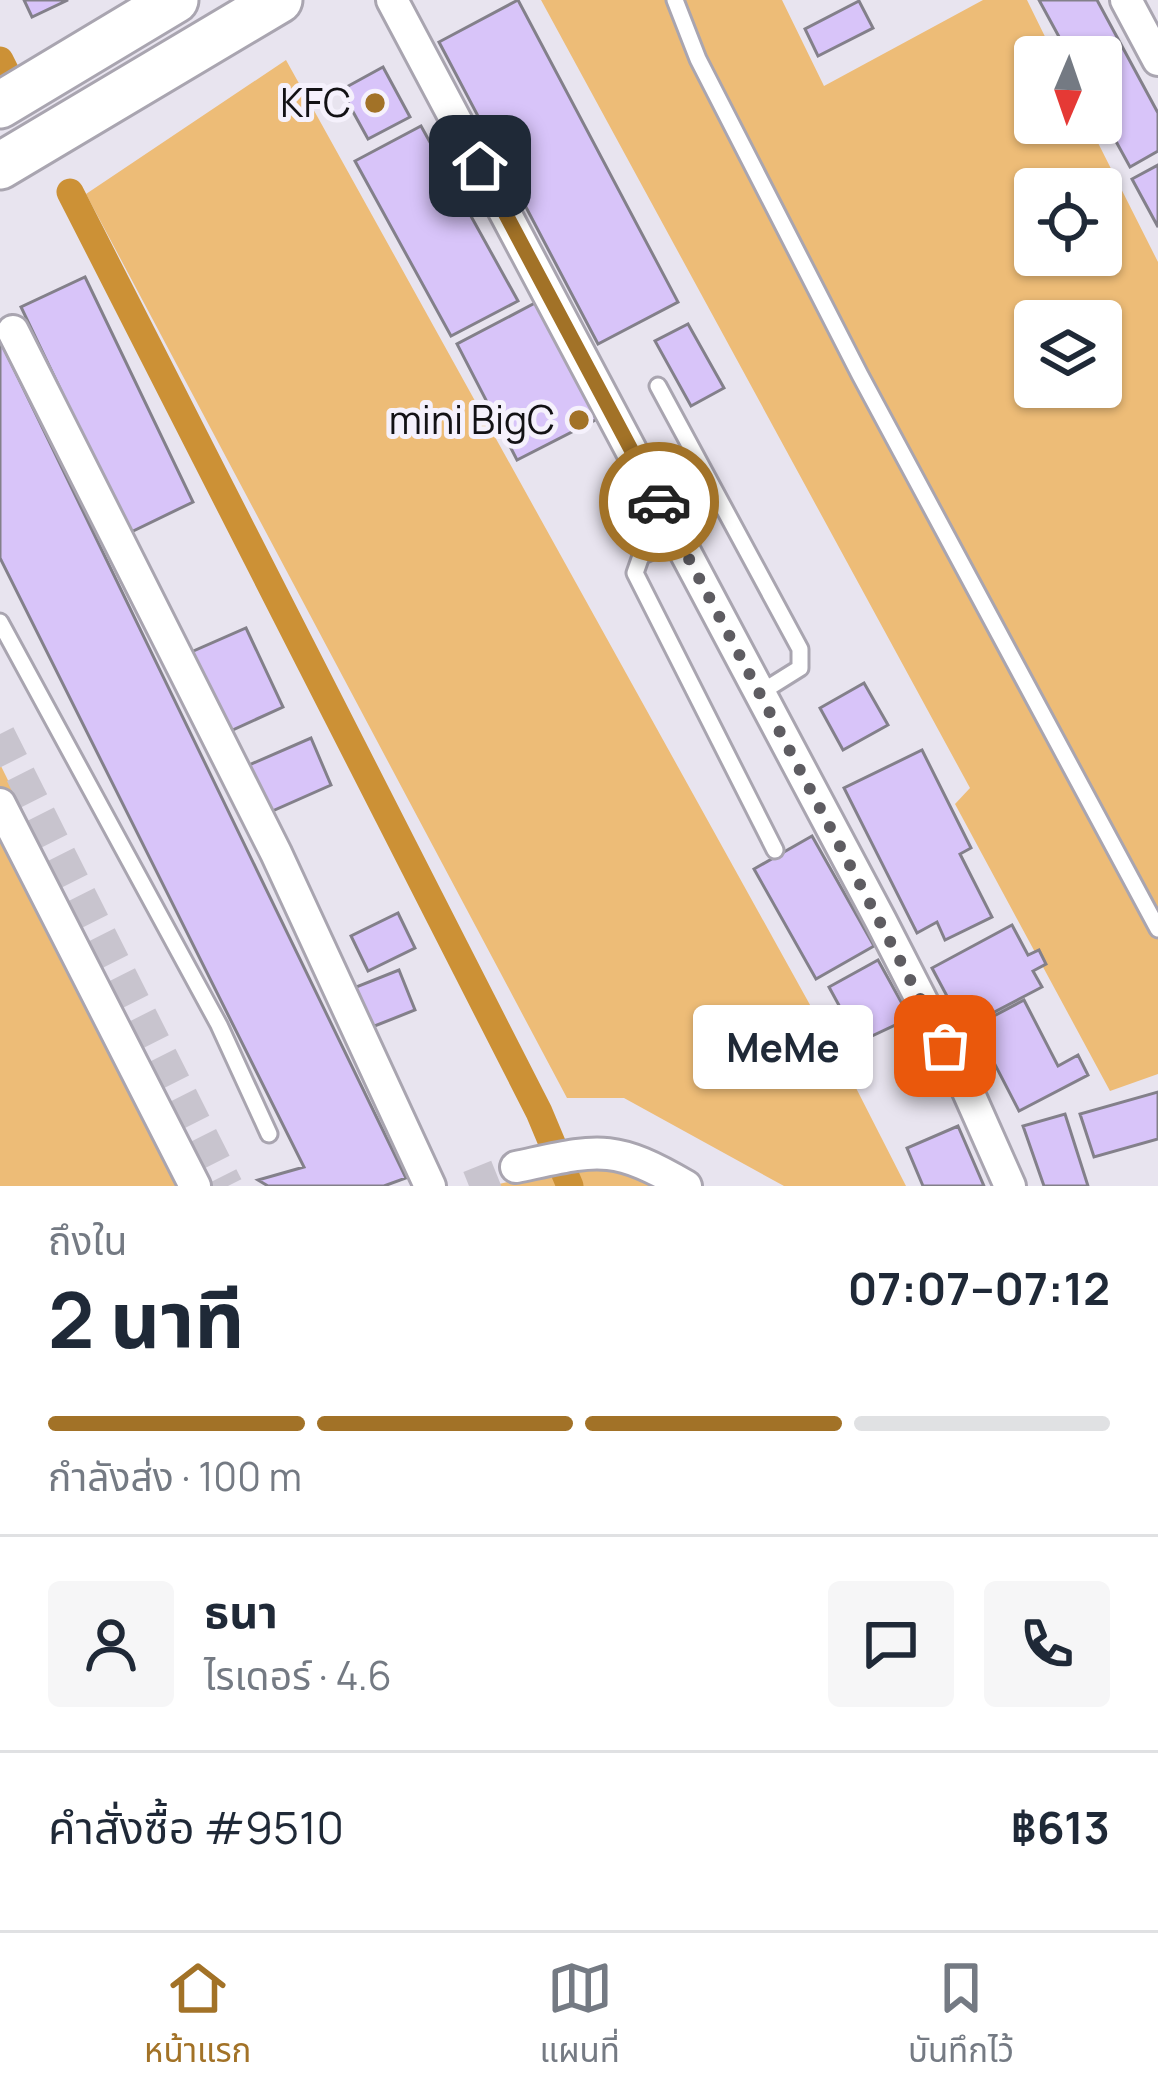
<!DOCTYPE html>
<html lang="th">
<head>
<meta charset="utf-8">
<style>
	body { margin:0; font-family:Manrope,"Noto Sans Thai",sans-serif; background:#f6f6f7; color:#1f2937; height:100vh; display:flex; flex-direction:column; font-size:45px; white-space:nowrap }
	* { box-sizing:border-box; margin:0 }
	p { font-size:39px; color:#747a83 }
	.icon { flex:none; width:66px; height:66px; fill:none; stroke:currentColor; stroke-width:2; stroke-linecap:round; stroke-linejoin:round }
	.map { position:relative; height:1186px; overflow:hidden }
	.details { display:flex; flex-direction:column; background:#fff; flex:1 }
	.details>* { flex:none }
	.needle { width:78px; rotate:182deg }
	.fabs { position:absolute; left:1014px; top:36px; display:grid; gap:24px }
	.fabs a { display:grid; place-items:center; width:108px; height:108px; border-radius:12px; background:#fff; box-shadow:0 3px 9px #0004; font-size:60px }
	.pin { position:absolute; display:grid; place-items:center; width:102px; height:102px; color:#fff; margin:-51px; border-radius:24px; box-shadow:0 6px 18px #0006 }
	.courier { position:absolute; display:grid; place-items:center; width:120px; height:120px; margin:-60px; border:9px solid #a27227; border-radius:50%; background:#fff; color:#222; box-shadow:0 3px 15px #0007 }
	.bubble { position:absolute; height:84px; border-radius:12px; background:#fff; box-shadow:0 3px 9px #0004; font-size:39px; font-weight:700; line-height:84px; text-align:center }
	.summary em { font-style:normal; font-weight:700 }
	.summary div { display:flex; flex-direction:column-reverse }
	.summary { display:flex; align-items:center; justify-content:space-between; height:204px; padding:0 48px }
	h1 { font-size:78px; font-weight:700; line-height:90px }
	.bar { display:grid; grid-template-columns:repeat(4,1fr); gap:18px 12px; align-content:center; height:144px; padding:0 48px }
	.bar i { height:15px; border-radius:9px; background:#e0e1e3 }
	.bar .selected { background:#a27227 }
	.bar p { grid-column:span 4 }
	.line { display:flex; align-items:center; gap:30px; padding:0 48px; border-top:3px solid #e0e1e3 }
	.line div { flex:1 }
	.round { display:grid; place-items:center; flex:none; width:126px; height:126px; border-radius:12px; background:#f6f6f7 }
	.dock { display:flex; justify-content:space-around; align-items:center; height:168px; border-top:3px solid #e0e1e3; background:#fff; font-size:33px; color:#747a83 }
	.dock a { display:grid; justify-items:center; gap:6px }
	.dock .selected { color:#a27227 }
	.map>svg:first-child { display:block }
	.green { fill:#edbc77; fill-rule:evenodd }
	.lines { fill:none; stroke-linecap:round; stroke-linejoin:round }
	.canal { stroke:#cc9136; stroke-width:27 }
	.building { fill:#d8c4f9; stroke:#83808a; stroke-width:3 }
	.street-tunnel { stroke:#c8c4ce; stroke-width:30; stroke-dasharray:30 15; stroke-linecap:butt }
	.lane-casing { stroke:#a9a5b0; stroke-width:21 }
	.street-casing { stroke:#a9a5b0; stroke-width:36 }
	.secondary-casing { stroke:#a9a5b0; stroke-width:51 }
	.lane { stroke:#fff; stroke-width:15 }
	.street { stroke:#fff; stroke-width:30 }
	.secondary { stroke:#fff; stroke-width:45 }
	.done { stroke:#5e5c61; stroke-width:12; stroke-dasharray:0 21.6 }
	.route { stroke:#a27227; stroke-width:15 }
	.poi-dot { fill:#a27227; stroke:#f5f1fc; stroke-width:4.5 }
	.labels { text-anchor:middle; stroke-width:10; stroke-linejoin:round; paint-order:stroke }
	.poi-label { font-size:39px; fill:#131215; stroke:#f5f1fc; text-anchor:end }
</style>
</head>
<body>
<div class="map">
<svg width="1158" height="1186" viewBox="0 0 1158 1186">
	<rect width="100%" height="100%" fill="#e8e4ef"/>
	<path class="green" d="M 541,0 L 782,0 L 824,86 L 983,0 L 1027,0 L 1055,57 L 1035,57 L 1035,123 L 1088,123 L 1158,262 L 1158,1074 L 1110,1091 L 955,804 L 970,788 ZM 1035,189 L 1101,189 L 1101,255 L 1035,255 ZM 1035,321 L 1101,321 L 1101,387 L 1035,387 Z
		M 286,60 L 855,1086 L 906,1186 L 784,1186 L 624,1098 L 567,1098 L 86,194 Z
		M 0,764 L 208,1186 L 0,1186 Z
		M 622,1157 L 671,1186 L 490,1186 Z"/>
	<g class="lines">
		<path class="canal" d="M 0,60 L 8,76
			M 70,192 L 539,1112 L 570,1186"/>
	</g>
	<path class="building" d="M 24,0 L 68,0 L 32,17 Z
		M 518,0 L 678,302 L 598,344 L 439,42 Z
		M 1039,0 L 1097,0 L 1158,113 L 1158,151 L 1130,167 L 1101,114 L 1101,57 L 1070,57 Z
		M 859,1 L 873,28 L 818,56 L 805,29 Z
		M 383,67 L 410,117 L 368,139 L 341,90 Z
		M 421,126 L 518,301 L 451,336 L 355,161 Z
		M 1158,165 L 1158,227 L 1132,179 Z
		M 85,277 L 193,502 L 129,533 L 21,307 Z
		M 535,303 L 599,418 L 517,460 L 457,344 Z
		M 688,324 L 724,388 L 691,406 L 655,341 Z
		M 0,340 L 406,1178 L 384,1186 L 268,1186 L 258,1180 L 304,1167 L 0,558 Z
		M 246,628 L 283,707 L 226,733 L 189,653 Z
		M 864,683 L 888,725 L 843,750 L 820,708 Z
		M 311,738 L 331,785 L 270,812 L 249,765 Z
		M 922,750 L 971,848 L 960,854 L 992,917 L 945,940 L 937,922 L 917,933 L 844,788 Z
		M 812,836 L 874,946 L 816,979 L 754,869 Z
		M 398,913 L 415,948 L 368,971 L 351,936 Z
		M 1012,925 L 1028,955 L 1039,950 L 1046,964 L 1033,971 L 1042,987 L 964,1028 L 932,968 Z
		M 878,960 L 910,1018 L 859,1042 L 829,987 Z
		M 399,970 L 415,1010 L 367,1029 L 351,989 Z
		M 1024,1000 L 1058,1066 L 1078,1055 L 1088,1075 L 1019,1111 L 975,1026 Z
		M 1158,1092 L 1158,1139 L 1094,1157 L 1080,1114 Z
		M 1065,1114 L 1088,1186 L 1044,1186 L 1023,1126 Z
		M 958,1126 L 984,1186 L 923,1186 L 907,1148 Z"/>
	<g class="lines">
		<path class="street-tunnel" d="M 0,734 L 228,1186
			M 469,1186 L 516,1167"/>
		<g class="lane-casing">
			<path id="lane" d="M 675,0 L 698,59 L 860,375 L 1158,929
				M 658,386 L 800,649 L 800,668 L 760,693
				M 678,539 L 641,556 L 635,573 L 775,850
				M 0,622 L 219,1025 L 269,1134"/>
		</g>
		<g class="street-casing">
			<path id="street" d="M 392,0 L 881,921 L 966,1087 L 1010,1186
				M 1126,0 L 1158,60
				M 13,331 L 276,853 L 430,1186
				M 0,804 L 195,1186
				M 516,1167 C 597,1150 611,1142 686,1186"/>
		</g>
		<g class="secondary-casing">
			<path id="secondary" d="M 0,105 L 175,0
				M 0,166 L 279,0"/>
		</g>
		<use href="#lane" class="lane"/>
		<use href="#street" class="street"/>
		<use href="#secondary" class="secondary"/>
	</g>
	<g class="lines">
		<path class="done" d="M 659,502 L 945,1046"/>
		<path class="route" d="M 480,166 L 659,502"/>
	</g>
	<g class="poi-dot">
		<circle cx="375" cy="103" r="12"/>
		<circle cx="579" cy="420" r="12"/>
	</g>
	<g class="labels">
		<g class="poi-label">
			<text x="351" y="117">KFC</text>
			<text x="555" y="434">mini BigC</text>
		</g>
	</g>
</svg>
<div class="fabs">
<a><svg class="needle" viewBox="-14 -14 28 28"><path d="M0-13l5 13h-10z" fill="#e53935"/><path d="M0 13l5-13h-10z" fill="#747a83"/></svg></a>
<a><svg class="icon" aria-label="locate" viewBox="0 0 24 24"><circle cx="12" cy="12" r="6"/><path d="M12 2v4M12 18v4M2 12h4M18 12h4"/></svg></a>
<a><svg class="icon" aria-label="layers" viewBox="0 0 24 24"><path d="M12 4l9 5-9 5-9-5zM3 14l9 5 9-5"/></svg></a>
</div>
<div class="pin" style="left:945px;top:1046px;background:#ea580c"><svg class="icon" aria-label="bag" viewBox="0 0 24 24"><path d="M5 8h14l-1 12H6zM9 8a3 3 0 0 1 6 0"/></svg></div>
<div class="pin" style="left:480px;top:166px;background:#1f2937"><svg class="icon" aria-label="home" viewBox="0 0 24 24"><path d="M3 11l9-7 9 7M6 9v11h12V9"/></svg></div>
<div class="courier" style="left:659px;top:502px"><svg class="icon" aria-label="car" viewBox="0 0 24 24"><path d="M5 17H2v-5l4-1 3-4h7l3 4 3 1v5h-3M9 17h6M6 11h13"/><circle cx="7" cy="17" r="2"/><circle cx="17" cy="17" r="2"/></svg></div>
<div class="bubble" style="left:693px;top:1005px;width:180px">MeMe</div>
</div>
<section class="details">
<div class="summary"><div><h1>2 นาที</h1><p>ถึงใน</p></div><em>07:07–07:12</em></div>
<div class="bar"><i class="selected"></i><i class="selected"></i><i class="selected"></i><i></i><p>กำลังส่ง · 100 m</p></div>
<div class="line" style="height:216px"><a class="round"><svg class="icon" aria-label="person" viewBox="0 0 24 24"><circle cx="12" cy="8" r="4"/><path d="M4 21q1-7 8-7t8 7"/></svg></a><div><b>ธนา</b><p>ไรเดอร์ · 4.6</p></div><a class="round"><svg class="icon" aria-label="chat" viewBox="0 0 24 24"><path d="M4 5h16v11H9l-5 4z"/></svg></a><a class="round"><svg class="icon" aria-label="phone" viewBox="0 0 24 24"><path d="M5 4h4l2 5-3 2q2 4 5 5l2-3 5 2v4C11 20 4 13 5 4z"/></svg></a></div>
<div class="line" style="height:156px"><div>คำสั่งซื้อ #9510</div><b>฿613</b></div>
</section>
<nav class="dock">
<a class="selected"><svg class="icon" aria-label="home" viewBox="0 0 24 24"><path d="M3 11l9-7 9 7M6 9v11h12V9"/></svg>หน้าแรก</a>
<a><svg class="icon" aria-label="map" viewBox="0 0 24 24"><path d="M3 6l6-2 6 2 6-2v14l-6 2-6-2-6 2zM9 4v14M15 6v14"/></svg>แผนที่</a>
<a><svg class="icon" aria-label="saved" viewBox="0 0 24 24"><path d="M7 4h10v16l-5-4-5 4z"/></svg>บันทึกไว้</a>
</nav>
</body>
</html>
